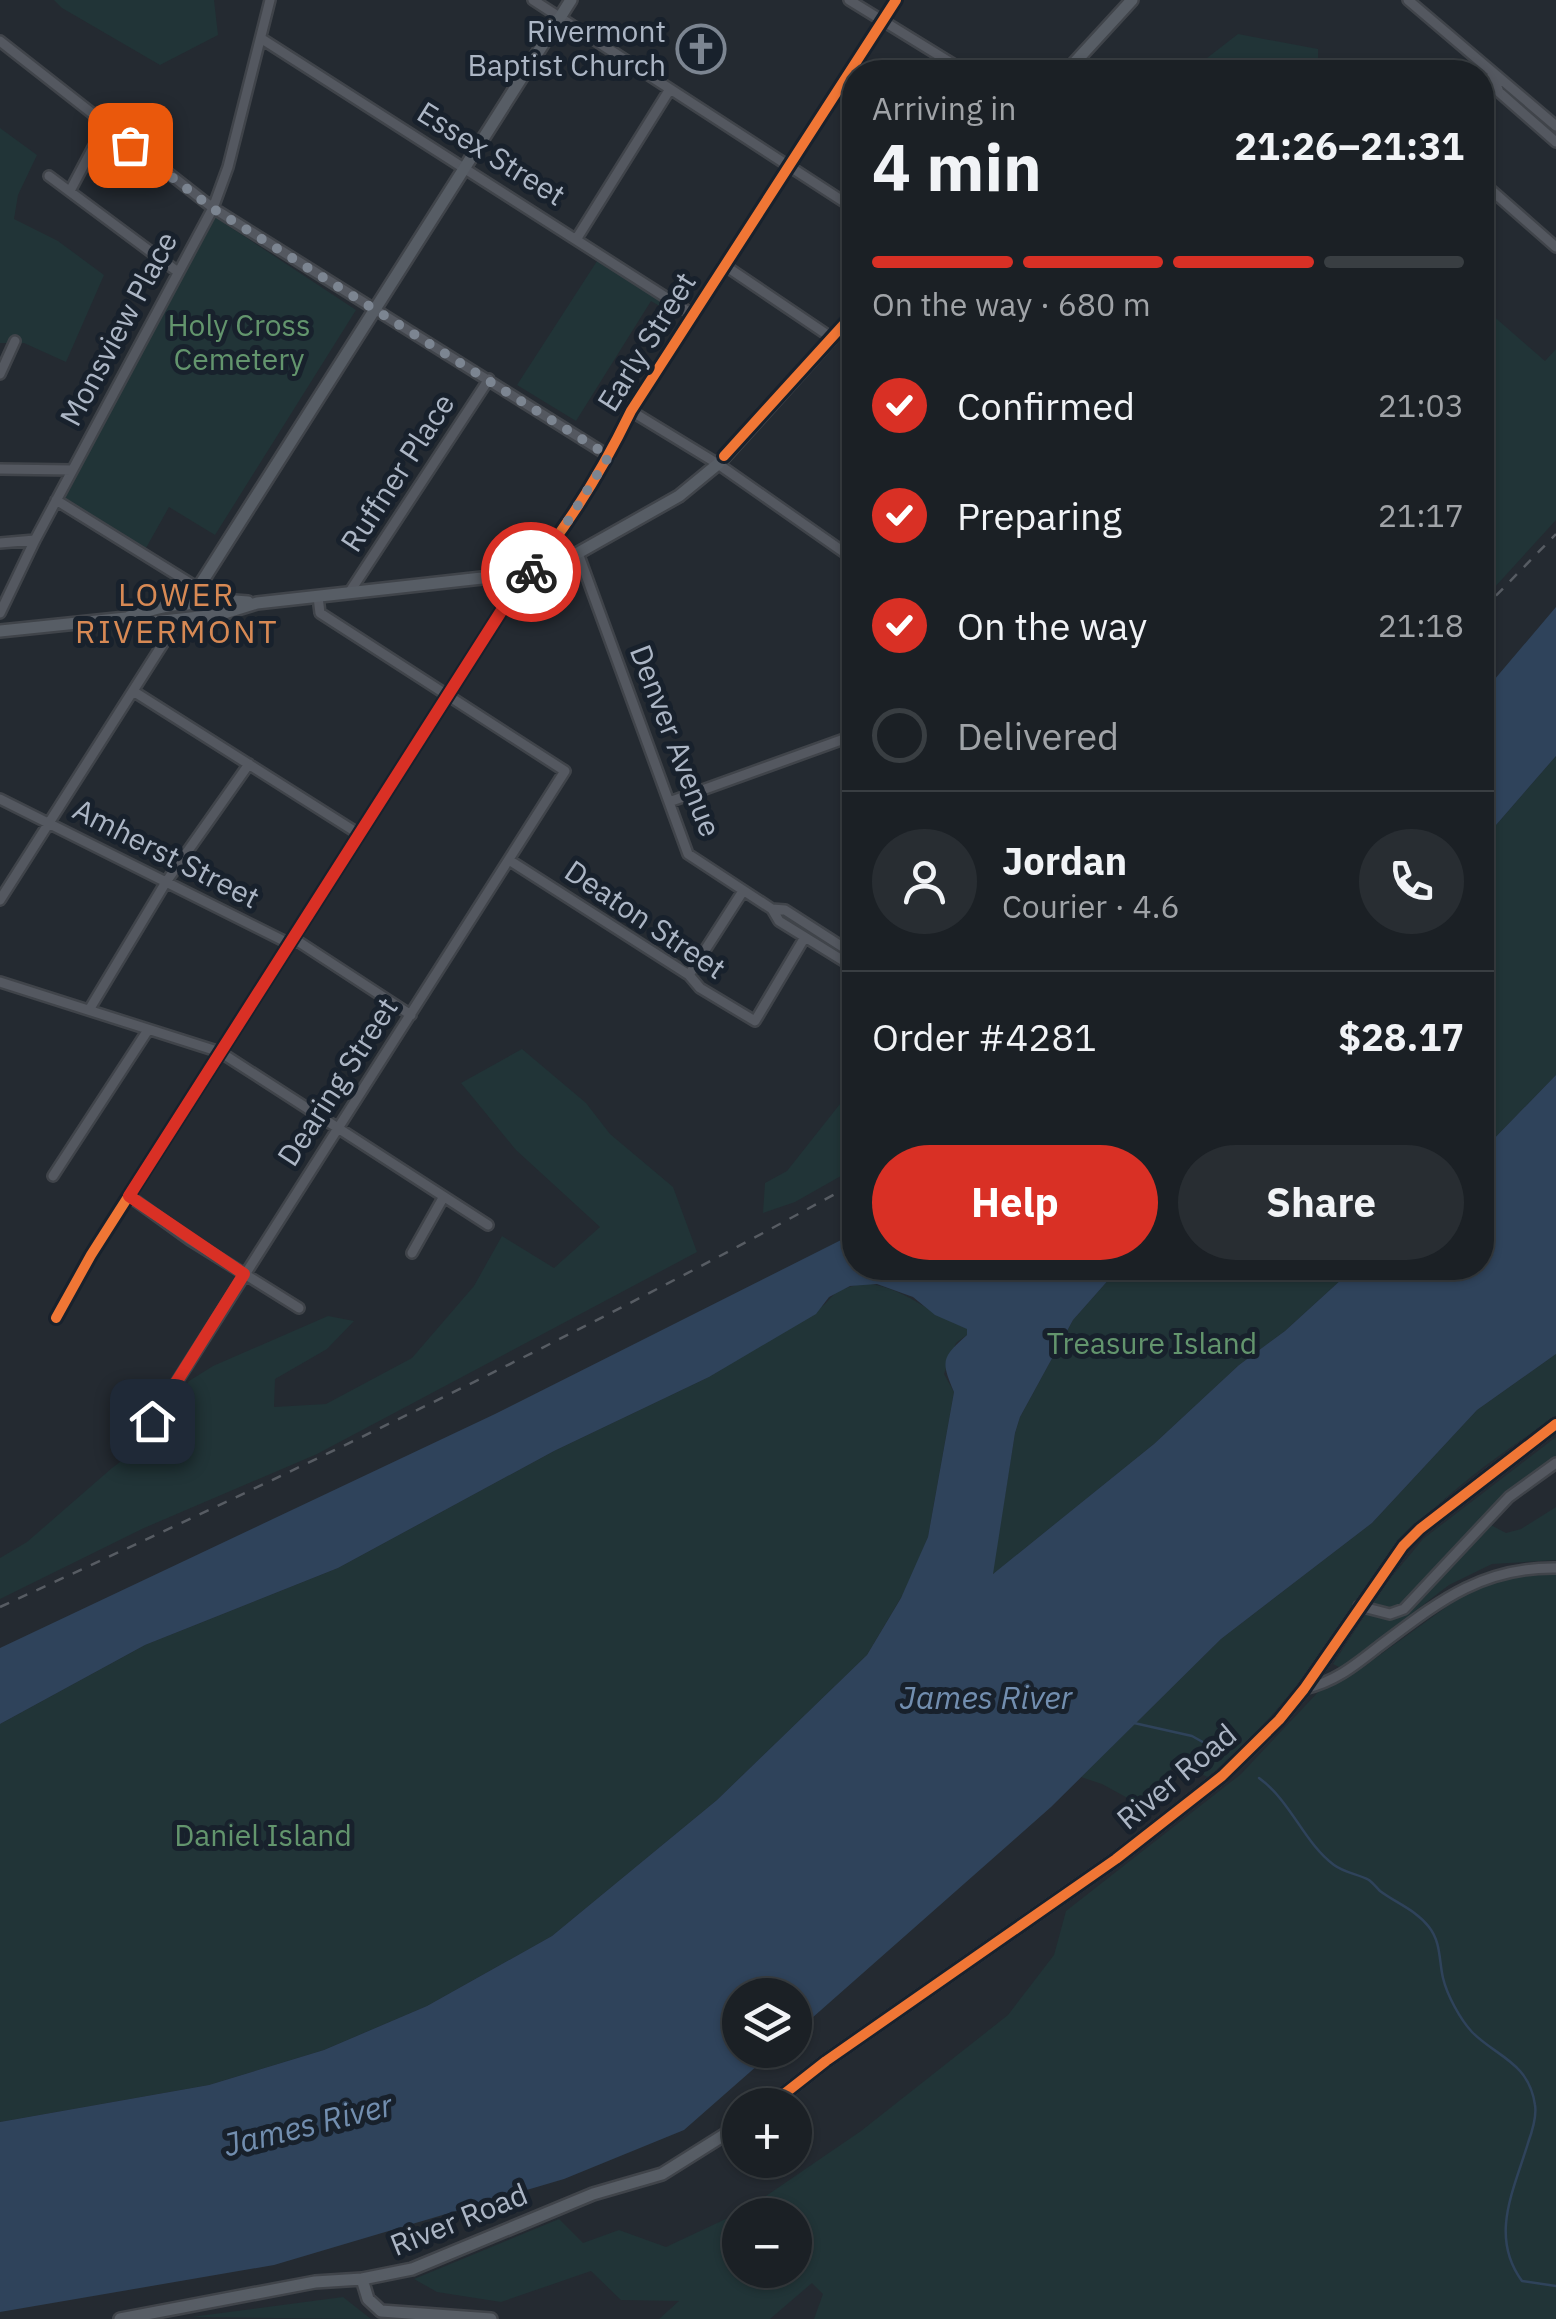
<!DOCTYPE html>
<html lang="en">
<head>
<meta charset="utf-8">
<style>
	body { margin:0; font-family:"IBM Plex Sans",sans-serif; background:#282d32; color:#f1f3f6; height:100vh; display:flex; flex-direction:column; font-size:38px; white-space:nowrap }
	* { box-sizing:border-box; margin:0 }
	p { font-size:32px; color:#a0a3a7 }
	.icon { flex:none; width:55px; height:55px; fill:none; stroke:currentColor; stroke-width:2; stroke-linecap:round; stroke-linejoin:round }
	.map { position:relative; flex:1; overflow:hidden }
	.panel { position:absolute; left:842px; top:60px; width:652px; height:1220px; display:flex; flex-direction:column; background:#1b2025; border-radius:40px; box-shadow:0 2px 8px #0004,0 0 0 2px #393e42 }
	.panel>* { flex:none }
	.fabs { position:absolute; left:722px; top:1978px; display:grid; gap:20px }
	.fabs a { display:grid; place-items:center; width:90px; height:90px; border-radius:50%; background:#1b2025; box-shadow:0 2px 8px #0004,0 0 0 2px #393e42; font-size:50px }
	.pin { position:absolute; display:grid; place-items:center; width:85px; height:85px; color:#fff; margin:-42px; border-radius:20px; box-shadow:0 5px 15px #0006 }
	.courier { position:absolute; display:grid; place-items:center; width:100px; height:100px; margin:-50px; border:8px solid #d93025; border-radius:50%; background:#fff; color:#222; box-shadow:0 2px 12px #0007 }
	.head em { font-style:normal; font-weight:700 }
	.head div { display:flex; flex-direction:column-reverse }
	.head { display:flex; align-items:center; justify-content:space-between; height:170px; padding:0 30px }
	h1 { font-size:65px; font-weight:700; line-height:75px }
	.bar { display:grid; grid-template-columns:repeat(4,1fr); gap:15px 10px; align-content:center; height:120px; padding:0 30px }
	.bar i { height:12px; border-radius:8px; background:#393e42 }
	.bar .selected { background:#d93025 }
	.bar p { grid-column:span 4 }
	.line { display:flex; align-items:center; gap:25px; padding:0 30px; border-top:2px solid #393e42 }
	.line div { flex:1 }
	.round { display:grid; place-items:center; flex:none; width:105px; height:105px; border-radius:52px; background:#282d32 }
	ol { padding:0 30px; list-style:none }
	li { display:flex; align-items:center; gap:30px; height:110px }
	li p { margin-inline-start:auto }
	li .icon { padding:10px; border-radius:50%; background:#d93025; color:#fff; stroke-width:4 }
	li:last-child { color:#a0a3a7 }
	li i { width:55px; height:55px; border:5px solid #393e42; border-radius:50% }
	.cta { display:flex; gap:20px; margin-top:auto; padding:20px 30px }
	.cta a { flex:1; height:115px; border-radius:60px; background:#d93025; color:#fff; font-size:40px; font-weight:700; line-height:115px; text-align:center }
	.cta a+a { background:#282d32; color:#f1f3f6 }
	.map>svg:first-child { display:block }
	.green { fill:#213437; fill-rule:evenodd }
	.water { fill:#2f435b }
	.lines { fill:none; stroke-linecap:round; stroke-linejoin:round }
	.stream { stroke:#2f435b; stroke-width:2.5 }
	.street-casing { stroke:#40444a; stroke-width:14 }
	.secondary-casing { stroke:#40444a; stroke-width:16 }
	.street { stroke:#545860; stroke-width:9 }
	.secondary { stroke:#575d65; stroke-width:11 }
	.rail { stroke:#575c63; stroke-width:2.5; stroke-dasharray:10 10; stroke-linecap:butt }
	.cycleway-casing { stroke:#18212c; stroke-width:16 }
	.cycleway { stroke:#f07635; stroke-width:10 }
	.done { stroke:#7c8591; stroke-width:10; stroke-dasharray:0 18 }
	.route { stroke:#d93025; stroke-width:12 }
	.labels { text-anchor:middle; stroke-width:10; stroke-linejoin:round; paint-order:stroke }
	.poi-label { font-size:30px; fill:#acb6c5; stroke:#18212c; text-anchor:end }
	.street-label { font-size:30px; fill:#acb6c5; stroke:#18212c }
	.park-label { font-size:30px; fill:#63956d; stroke:#18212c }
	.neighbourhood-label { font-size:32px; letter-spacing:2.5px; fill:#d78954; stroke:#18212c }
	.water-label { font-size:32px; font-style:italic; fill:#728eaf; stroke:#18212c }
</style>
</head>
<body>
<div class="map">
<svg width="1556" height="2319" viewBox="0 0 1556 2319">
	<rect width="100%" height="100%" fill="#242a31"/>
	<path class="green" d="M 54,0 L 214,0 L 218,35 L 160,65 L 62,8 Z
		M 1238,34 L 1318,49 L 1318,72 L 1189,72 Z
		M 0,128 L 37,155 L 18,195 L 14,219 L 58,241 L 104,275 L 66,362 L 24,343 L 0,343 Z
		M 212,215 L 356,310 L 215,535 L 169,507 L 146,548 L 65,498 Z
		M 599,258 L 680,311 L 677,316 L 651,301 L 576,421 L 517,385 Z
		M 1483,307 L 1545,361 L 1556,349 L 1556,520 L 1483,600 Z
		M 1556,756 L 1556,1075 L 1483,1150 L 1483,840 Z
		M 522,1049 L 586,1103 L 610,1134 L 673,1187 L 697,1252 L 317,1454 L 144,1528 L 0,1599 L 0,1558 L 27,1542 L 112,1468 L 156,1435 L 189,1381 L 213,1366 L 328,1316 L 354,1321 L 327,1349 L 275,1379 L 274,1407 L 326,1404 L 412,1358 L 474,1286 L 502,1236 L 554,1268 L 600,1227 L 516,1150 L 461,1083 Z
		M 855,1085 L 855,1168 L 795,1202 L 763,1213 L 765,1183 L 787,1171 Z
		M 1119,1268 L 1354,1268 L 1285,1331 L 1239,1365 L 1154,1444 L 992,1575 L 1015,1433 L 1020,1417 L 1073,1320 Z
		M 862,1283 C 906,1286 928,1315 967,1328 L 967,1335 L 956,1343 L 944,1374 L 954,1392 L 928,1537 L 909,1584 L 867,1655 L 717,1800 L 552,1936 L 427,2006 L 324,2050 L 209,2085 L 0,2122 L 0,1724 L 145,1645 L 338,1568 L 554,1451 L 709,1377 L 824,1305 L 837,1291 Z
		M 1556,1354 L 1556,1417 C 1492,1458 1429,1505 1381,1565 C 1367,1582 1356,1603 1343,1622 C 1303,1679 1263,1733 1208,1777 L 1198,1773 L 1184,1759 L 1176,1763 L 1144,1807 L 1102,1784 L 1081,1777 L 1221,1639 L 1372,1523 L 1477,1410 Z
		M 1556,1437 L 1556,1468 L 1532,1483 L 1489,1524 L 1506,1533 L 1521,1529 L 1556,1507 L 1556,1560 L 1492,1564 L 1449,1585 L 1341,1668 L 1333,1664 L 1384,1586 L 1423,1539 Z
		M 1556,1573 L 1556,2319 L 814,2319 L 823,2294 L 812,2283 L 770,2319 L 659,2319 L 679,2301 L 621,2300 L 591,2271 L 501,2302 L 437,2292 L 414,2279 L 559,2219 L 583,2243 L 619,2230 L 666,2247 L 747,2209 L 861,2131 L 1008,2015 L 1054,1955 L 1066,1911 L 1241,1774 L 1320,1690 L 1348,1678 L 1471,1589 L 1504,1577 ZM 740,2215 L 795,2215 L 795,2270 L 740,2270 Z
		M 343,2297 L 371,2319 L 191,2317 Z"/>
	<path class="water" d="M 1556,607 L 1556,756 L 1483,840 L 1483,693 Z
		M 1556,1075 L 1556,1354 L 1477,1410 L 1372,1523 L 1221,1639 L 1051,1807 L 795,2033 L 795,1995 L 740,1995 L 740,2050 L 775,2050 L 684,2130 L 564,2179 L 274,2265 L 0,2312 L 0,2122 L 209,2085 L 324,2050 L 427,2006 L 552,1936 L 717,1800 L 867,1655 L 901,1598 L 928,1537 L 954,1392 C 941,1361 941,1358 967,1335 L 967,1329 L 935,1315 L 913,1297 L 877,1284 L 850,1286 L 829,1297 L 816,1314 L 709,1377 L 554,1451 L 338,1568 L 145,1645 L 0,1724 L 0,1648 L 495,1414 L 855,1233 L 855,1268 L 941,1268 L 949,1276 L 978,1276 L 979,1268 L 1119,1268 L 1073,1320 L 1020,1417 L 1015,1433 L 993,1574 L 1154,1444 L 1239,1365 L 1285,1331 L 1354,1268 L 1482,1268 L 1483,1150 Z"/>
	<g class="lines">
		<path class="stream" d="M 1134,1723 L 1192,1736 L 1217,1750
			M 1259,1778 C 1291,1801 1304,1843 1334,1865 C 1345,1873 1358,1874 1369,1880 C 1373,1883 1376,1887 1380,1891 C 1396,1903 1416,1910 1429,1927 C 1441,1942 1439,1961 1443,1978 C 1447,1995 1460,2019 1472,2032 C 1495,2056 1529,2062 1535,2105 C 1537,2117 1532,2132 1528,2143 C 1514,2190 1489,2236 1522,2281 L 1556,2286"/>
		<g class="street-casing">
			<path id="street" d="M 533,0 L 855,209
				M 849,0 L 966,72
				M 1408,0 L 1556,126
				M 262,39 L 692,314
				M 0,41 L 213,208 L 609,456
				M 1492,75 L 1499,92 L 1556,142
				M 49,176 L 178,272
				M 1482,182 L 1556,247
				M 70,191 L 105,125
				M 577,238 L 670,89
				M 724,265 L 832,338
				M 0,374 L 15,341
				M 631,411 L 718,464 L 855,560
				M 0,469 L 72,470
				M 56,500 L 198,588
				M 0,543 L 35,540
				M 578,553 L 688,854 L 772,909 L 785,910 L 855,955
				M 349,593 L 489,379
				M 0,613 L 35,540 L 213,208 L 228,167 L 270,0
				M 133,691 L 359,834
				M 0,799 L 284,941 L 299,942 L 411,1015
				M 669,802 L 855,735
				M 509,860 L 689,975 L 700,988 L 755,1021 L 805,937
				M 0,900 L 178,620
				M 772,909 L 779,921 L 855,968
				M 689,975 L 743,891
				M 0,982 L 220,1052 L 488,1225
				M 89,1010 L 166,882 L 249,764
				M 53,1176 L 148,1030
				M 129,1196 L 190,1240 L 299,1308
				M 412,1253 L 443,1198
				M 56,1318 L 91,1255 L 516,588 C 563,535 600,475 631,411 L 896,0
				M 152,1421 L 565,771 L 320,613 L 318,597
				M 1359,1606 L 1390,1614 L 1404,1609 L 1509,1497 L 1556,1463
				M 1304,1689 C 1334,1682 1353,1667 1377,1648 C 1436,1604 1479,1567 1556,1568"/>
		</g>
		<g class="secondary-casing">
			<path id="secondary" d="M 1066,72 L 1132,0
				M 188,604 L 571,0
				M 129,617 C 166,603 209,598 248,602
				M 0,631 L 126,618 L 154,622 L 218,615 L 257,603 L 482,578 L 534,568 L 578,553 L 679,496 L 718,464 L 855,312
				M 770,2105 L 826,2061 L 1116,1859 L 1222,1776 L 1279,1720 L 1304,1689 L 1403,1546 L 1420,1529 L 1556,1424
				M 362,2279 L 368,2299 L 381,2311 L 491,2319
				M 120,2319 L 315,2282 L 362,2279 L 412,2269 L 593,2194 L 662,2174 L 740,2125"/>
		</g>
		<use href="#street" class="street"/>
		<use href="#secondary" class="secondary"/>
		<path class="rail" d="M 1482,610 L 1556,534
			M 0,1607 C 290,1474 576,1337 855,1183"/>
		<g class="cycleway-casing">
			<path id="cycleway" d="M 724,456 L 855,312
				M 56,1318 L 91,1255 L 516,588 C 563,535 600,475 631,411 L 896,0
				M 770,2105 L 826,2061 L 1116,1859 L 1222,1776 L 1279,1720 L 1304,1689 L 1403,1546 L 1420,1529 L 1556,1424"/>
		</g>
		<use href="#cycleway" class="cycleway"/>
	</g>
	<g class="lines">
		<path class="done" d="M 130,145 L 212,208 L 609,456 L 554,543 L 531,572"/>
		<path class="route" d="M 152,1421 L 244,1274 L 129,1196 L 516,588 L 531,572"/>
	</g>
	<defs>
		<g id="church-ring" transform="scale(2.5)"><circle r="9.5" fill="#18212c" stroke="#7c8591" stroke-width="1.5"/><path d="M-1.2-6h2.4v3.5h3.3v2.4h-3.3V6h-2.4V-.1h-3.3v-2.4h3.3Z" fill="#7c8591"/></g>
	</defs>
	<g fill-rule="evenodd">
		<use href="#church-ring" x="701" y="49"/>
	</g>
	<g class="labels">
		<g class="poi-label">
			<text x="666" y="42">Rivermont<tspan x="666" dy="34">Baptist Church</tspan></text>
		</g>
		<g class="street-label">
			<text transform="translate(491 154) rotate(32)" y="10">Essex Street</text>
			<text transform="translate(119 329) rotate(-62)" y="10">Monsview Place</text>
			<text transform="translate(647 342) rotate(-58)" y="10">Early Street</text>
			<text transform="translate(398 473) rotate(-57)" y="10">Ruffner Place</text>
			<text transform="translate(675 741) rotate(69)" y="10">Denver Avenue</text>
			<text transform="translate(166 854) rotate(27)" y="10">Amherst Street</text>
			<text transform="translate(645 920) rotate(34)" y="10">Deaton Street</text>
			<text transform="translate(338 1082) rotate(-57)" y="10">Dearing Street</text>
			<text transform="translate(1177 1777) rotate(-40)" y="10">River Road</text>
			<text transform="translate(459 2220) rotate(-22)" y="10">River Road</text>
		</g>
		<g class="park-label">
			<text x="239" y="336">Holy Cross<tspan x="239" dy="34">Cemetery</tspan></text>
			<text x="1152" y="1354">Treasure Island</text>
			<text x="263" y="1846">Daniel Island</text>
		</g>
		<g class="neighbourhood-label">
			<text x="177" y="606">LOWER<tspan x="177" dy="37">RIVERMONT</tspan></text>
		</g>
		<g class="water-label">
			<text x="986" y="1709">James River</text>
			<text transform="translate(308 2125) rotate(-14)" y="11">James River</text>
		</g>
	</g>
</svg>
<div class="fabs">
<a><svg class="icon" aria-label="layers" viewBox="0 0 24 24"><path d="M12 4l9 5-9 5-9-5zM3 14l9 5 9-5"/></svg></a>
<a>+</a>
<a>−</a>
</div>
<div class="pin" style="left:130px;top:145px;background:#ea580c"><svg class="icon" aria-label="bag" viewBox="0 0 24 24"><path d="M5 8h14l-1 12H6zM9 8a3 3 0 0 1 6 0"/></svg></div>
<div class="pin" style="left:152px;top:1421px;background:#1f2937"><svg class="icon" aria-label="home" viewBox="0 0 24 24"><path d="M3 11l9-7 9 7M6 9v11h12V9"/></svg></div>
<div class="courier" style="left:531px;top:572px"><svg class="icon" aria-label="bike" viewBox="0 0 24 24"><circle cx="6" cy="16" r="4"/><circle cx="18" cy="16" r="4"/><path d="M6 16l4-8h5l3 8M10 8l3 8H6M13 5h3"/></svg></div>
<section class="panel">
<div class="head"><div><h1>4 min</h1><p>Arriving in</p></div><em>21:26–21:31</em></div>
<div class="bar"><i class="selected"></i><i class="selected"></i><i class="selected"></i><i></i><p>On the way · 680 m</p></div>
<ol>
<li><svg class="icon" aria-label="check" viewBox="0 0 24 24"><path d="M5 12l5 5 9-10"/></svg>Confirmed<p>21:03</p></li>
<li><svg class="icon" aria-label="check" viewBox="0 0 24 24"><path d="M5 12l5 5 9-10"/></svg>Preparing<p>21:17</p></li>
<li><svg class="icon" aria-label="check" viewBox="0 0 24 24"><path d="M5 12l5 5 9-10"/></svg>On the way<p>21:18</p></li>
<li><i></i>Delivered</li>
</ol>
<div class="line" style="height:180px"><a class="round"><svg class="icon" aria-label="person" viewBox="0 0 24 24"><circle cx="12" cy="8" r="4"/><path d="M4 21q1-7 8-7t8 7"/></svg></a><div><b>Jordan</b><p>Courier · 4.6</p></div><a class="round"><svg class="icon" aria-label="phone" viewBox="0 0 24 24"><path d="M5 4h4l2 5-3 2q2 4 5 5l2-3 5 2v4C11 20 4 13 5 4z"/></svg></a></div>
<div class="line" style="height:130px"><div>Order #4281</div><b>$28.17</b></div>
<div class="cta"><a>Help</a><a>Share</a></div>
</section>
</div>
</body>
</html>
